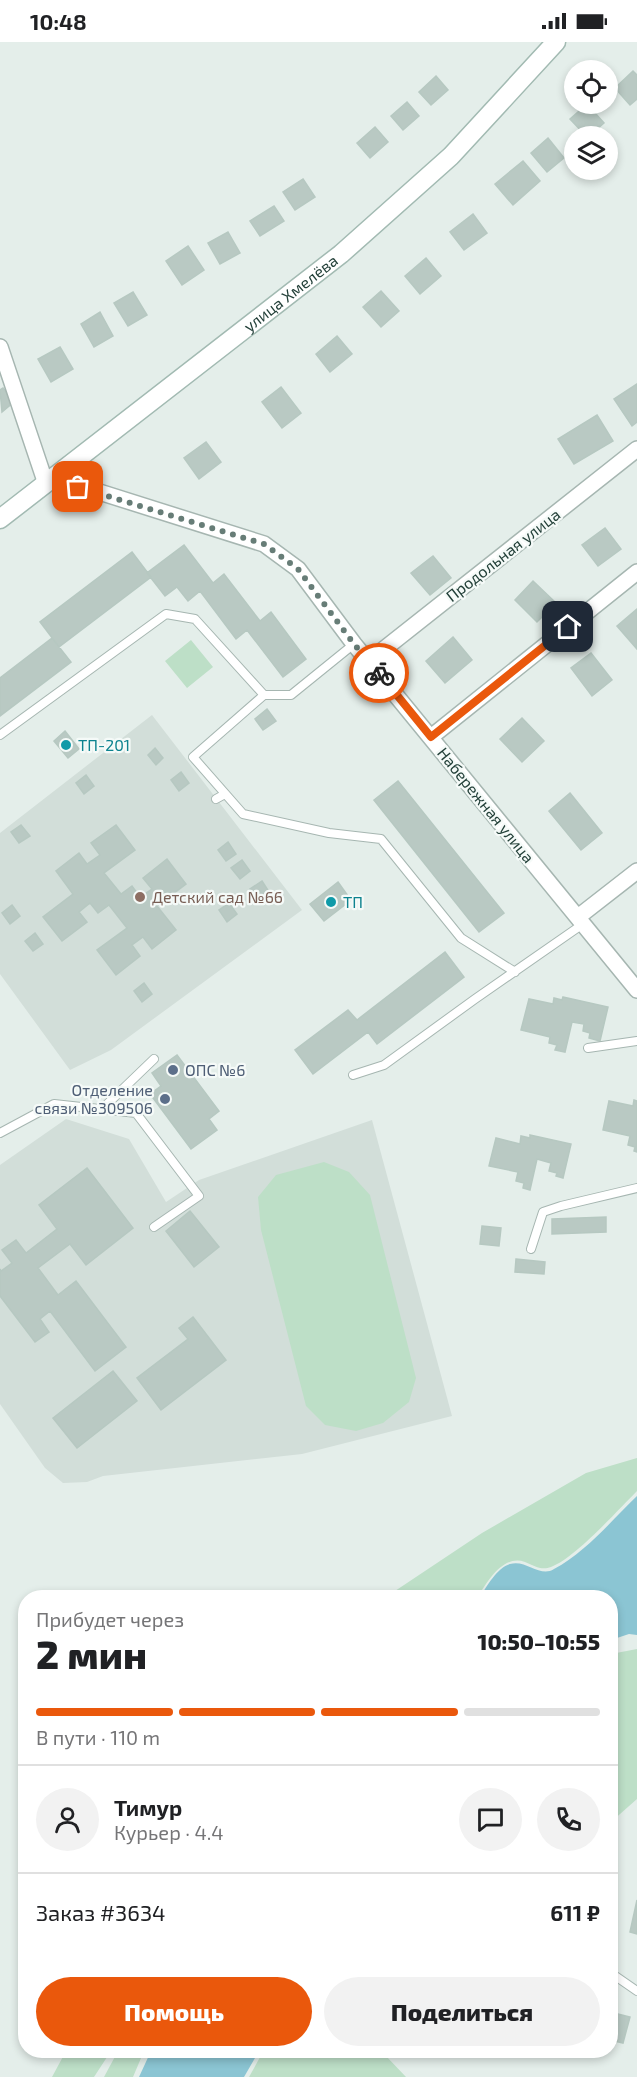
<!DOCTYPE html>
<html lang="ru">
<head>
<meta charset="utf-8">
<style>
	body { margin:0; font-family:"Exo 2",sans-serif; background:#f2f2f2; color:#202124; height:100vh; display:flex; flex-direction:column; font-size:22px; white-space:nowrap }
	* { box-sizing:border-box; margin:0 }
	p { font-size:20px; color:#757577 }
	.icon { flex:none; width:33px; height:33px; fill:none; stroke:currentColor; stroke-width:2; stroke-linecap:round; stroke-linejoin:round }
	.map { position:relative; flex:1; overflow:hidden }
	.side { position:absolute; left:18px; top:1548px; width:600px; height:468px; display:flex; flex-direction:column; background:#fff; border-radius:24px; box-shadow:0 3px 9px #0003 }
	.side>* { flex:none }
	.tools { position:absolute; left:564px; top:18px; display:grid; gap:12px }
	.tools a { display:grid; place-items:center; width:54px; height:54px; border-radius:50%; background:#fff; box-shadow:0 3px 9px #0003; font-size:30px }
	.pin { position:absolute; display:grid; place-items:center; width:51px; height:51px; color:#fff; margin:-26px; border-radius:12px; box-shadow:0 3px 9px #0006 }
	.courier { position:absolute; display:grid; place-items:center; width:60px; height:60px; margin:-30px; border:4px solid #ea580c; border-radius:50%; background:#fff; color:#222; box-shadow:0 2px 8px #0007 }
	.head em { font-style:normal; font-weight:800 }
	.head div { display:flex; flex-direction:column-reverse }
	.head { display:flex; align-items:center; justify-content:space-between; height:102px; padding:0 18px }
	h1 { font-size:39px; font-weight:800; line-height:45px }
	.bar { display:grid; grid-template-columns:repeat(4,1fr); gap:9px 6px; align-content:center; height:72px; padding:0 18px }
	.bar i { height:8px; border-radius:4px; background:#e0e0e0 }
	.bar .current { background:#ea580c }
	.bar p { grid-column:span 4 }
	.line { display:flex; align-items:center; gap:15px; padding:0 18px; border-top:2px solid #e0e0e0 }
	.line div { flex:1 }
	.round { display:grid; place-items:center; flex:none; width:63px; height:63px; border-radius:32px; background:#f2f2f2 }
	.cta { display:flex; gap:12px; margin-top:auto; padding:12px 18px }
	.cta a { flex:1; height:69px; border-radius:36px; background:#ea580c; color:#fff; font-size:24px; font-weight:800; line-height:69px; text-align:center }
	.cta a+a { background:#f2f2f2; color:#202124 }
	.status { display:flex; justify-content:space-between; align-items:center; height:42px; padding:0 30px; background:#fff; direction:ltr }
	.status svg { height:16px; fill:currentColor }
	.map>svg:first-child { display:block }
	.built { fill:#d2ded9 }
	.green { fill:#bddfc7 }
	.water { fill:#8bc5d3 }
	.building { fill:#b9c9c3; stroke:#b6c8c1; stroke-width:1.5 }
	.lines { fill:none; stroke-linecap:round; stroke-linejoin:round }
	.service-casing { stroke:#a6b6b1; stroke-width:10 }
	.minor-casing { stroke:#a6b6b1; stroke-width:18 }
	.secondary-casing { stroke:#a2bab2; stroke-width:21 }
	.service { stroke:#fff; stroke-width:8 }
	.minor { stroke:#fff; stroke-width:15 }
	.secondary { stroke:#fff; stroke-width:18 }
	.done { stroke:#677d77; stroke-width:6; stroke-dasharray:0 10.8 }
	.route { stroke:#ea580c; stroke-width:8 }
	.culture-dot { fill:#0f9aa8; stroke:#f5faf8; stroke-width:2 }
	.education-dot { fill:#8d6e63; stroke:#f5faf8; stroke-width:2 }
	.service-dot { fill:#5c6f8a; stroke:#f5faf8; stroke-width:2 }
	.labels { text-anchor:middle; stroke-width:4.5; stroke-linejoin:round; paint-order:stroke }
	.street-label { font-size:16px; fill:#234039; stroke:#f5faf8 }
	.culture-label { font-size:16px; fill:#0d838f; stroke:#f5faf8; text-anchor:start }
	.education-label { font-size:16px; fill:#785e54; stroke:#f5faf8; text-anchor:start }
	.service-label { font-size:16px; fill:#4e5e75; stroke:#f5faf8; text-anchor:start }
</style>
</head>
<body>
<div class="status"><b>10:48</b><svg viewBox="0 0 49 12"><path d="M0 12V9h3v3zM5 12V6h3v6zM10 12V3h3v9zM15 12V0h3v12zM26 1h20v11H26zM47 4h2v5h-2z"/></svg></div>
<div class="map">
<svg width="637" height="2035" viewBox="0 0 637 2035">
	<rect width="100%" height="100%" fill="#e4eeea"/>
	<path class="built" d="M 152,673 L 302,868 L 111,1008 L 70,1028 L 0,932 L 0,791 Z
		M 66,1077 L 129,1097 L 166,1160 L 199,1138 L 372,1078 L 452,1374 L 302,1412 L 103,1434 L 87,1440 L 63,1441 L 45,1426 L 0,1362 L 0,1123 Z"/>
	<path class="green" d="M 191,598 L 213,625 L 187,646 L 165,619 Z
		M 324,1120 L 349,1130 L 370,1153 L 416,1336 L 409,1360 L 383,1381 L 356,1389 L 325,1383 L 306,1364 L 261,1188 L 258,1155 L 276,1133 Z
		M 637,1416 L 637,1449 C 617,1469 575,1516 551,1525 C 541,1529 533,1523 525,1520 C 503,1512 487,1540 478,1555 L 386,1555 L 482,1491 L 586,1431 Z
		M 637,1607 L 637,1757 L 611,1780 L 611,1612 Z
		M 264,2008 L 391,2009 L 386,2014 L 406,2035 L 249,2035 Z
		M 66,2009 L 66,2008 L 111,2009 L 94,2035 L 52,2035 Z
		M 118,2009 L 144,2009 L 133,2035 L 104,2035 Z"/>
	<path class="water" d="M 637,1454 L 637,1593 L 629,1592 L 611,1598 L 610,1556 L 480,1555 C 487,1544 497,1526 510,1522 C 526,1517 540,1536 554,1527 C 586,1510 611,1479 637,1454 Z
		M 151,2009 L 151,2008 L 259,2009 L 244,2035 L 139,2035 Z"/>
	<path class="building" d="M 633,29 L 637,33 L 637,57 L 630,63 L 615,46 Z
		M 436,34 L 448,48 L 431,63 L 419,50 Z
		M 407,60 L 419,74 L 403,88 L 391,74 Z
		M 587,62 L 604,81 L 589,94 L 586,94 L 570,77 Z
		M 375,85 L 388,100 L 370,116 L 357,101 Z
		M 548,96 L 564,116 L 547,130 L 531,111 Z
		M 523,119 L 540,139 L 513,163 L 495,142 Z
		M 303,137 L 315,155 L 295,168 L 283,150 Z
		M 274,164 L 284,179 L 260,194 L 250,179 Z
		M 473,172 L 487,191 L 464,208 L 450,190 Z
		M 228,190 L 240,211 L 220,222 L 208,201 Z
		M 188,204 L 204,228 L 182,243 L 166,219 Z
		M 426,216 L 441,234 L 420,252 L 405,234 Z
		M 381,249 L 399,269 L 381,285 L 363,265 Z
		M 133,250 L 147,273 L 128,284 L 114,261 Z
		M 100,270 L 113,294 L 94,305 L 81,282 Z
		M 337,294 L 352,312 L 330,330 L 316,312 Z
		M 60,305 L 73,327 L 51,340 L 38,317 Z
		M 637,342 L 637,380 L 632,384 L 614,357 Z
		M 281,345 L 301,371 L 282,386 L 262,360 Z
		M 3,346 L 14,360 L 2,370 L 0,348 Z
		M 597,373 L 613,399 L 574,422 L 558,397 Z
		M 206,400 L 221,420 L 199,437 L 184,416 Z
		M 605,486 L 621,507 L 598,524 L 582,503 Z
		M 184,503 L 213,541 L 224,532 L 260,579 L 271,570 L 306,617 L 283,635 L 247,588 L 236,597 L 200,549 L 188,559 L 177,545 L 165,554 L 147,531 Z
		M 132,510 L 151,535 L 59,605 L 40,580 Z
		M 433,514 L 451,536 L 430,553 L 411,531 Z
		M 533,539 L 556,561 L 537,580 L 515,558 Z
		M 637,567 L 637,607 L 617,584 Z
		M 453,595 L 472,618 L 445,641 L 426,619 Z
		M 52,596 L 71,620 L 0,674 L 0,636 Z
		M 591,611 L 612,638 L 592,654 L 571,626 Z
		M 267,667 L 276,679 L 263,688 L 255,677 Z
		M 522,676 L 544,699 L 522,720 L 500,697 Z
		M 65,689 L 79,707 L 68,716 L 54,699 Z
		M 155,706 L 163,716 L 156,723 L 148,713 Z
		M 181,730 L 189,741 L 179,749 L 171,738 Z
		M 86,733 L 94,744 L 84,752 L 76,741 Z
		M 398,739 L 504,871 L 479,890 L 374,758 Z
		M 570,751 L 602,791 L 581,808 L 549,769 Z
		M 21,783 L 30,794 L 19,801 L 11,790 Z
		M 116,783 L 135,808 L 104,831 L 121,852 L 132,844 L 140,855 L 152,847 L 143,836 L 167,817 L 186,842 L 157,864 L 176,888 L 152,907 L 143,895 L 132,903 L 140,914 L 116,933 L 97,908 L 127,886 L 109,863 L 98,871 L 90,861 L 79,870 L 87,880 L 62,899 L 43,875 L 73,852 L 56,829 L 79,811 L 87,822 L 100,813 L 91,801 Z
		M 228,800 L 236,812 L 226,819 L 218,808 Z
		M 242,818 L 250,829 L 240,837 L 231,826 Z
		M 262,839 L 271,853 L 259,860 L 250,847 Z
		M 338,840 L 351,858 L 324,879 L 310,862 Z
		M 229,861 L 237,872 L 227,880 L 219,868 Z
		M 12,863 L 20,874 L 10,882 L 2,871 Z
		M 35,891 L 43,902 L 33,909 L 25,899 Z
		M 445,910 L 464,935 L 377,1002 L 368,990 L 313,1032 L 295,1008 L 348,968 L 357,978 Z
		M 144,941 L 152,952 L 142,960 L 134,949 Z
		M 563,955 L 608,965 L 600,999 L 589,996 L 590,991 L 583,989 L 584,982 L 572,980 L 565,1010 L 555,1008 L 557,1003 L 549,1001 L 550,995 L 521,988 L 529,957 L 553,962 L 554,956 L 562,958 Z
		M 177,1013 L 219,1069 L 209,1077 L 217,1088 L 191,1107 L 150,1052 L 161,1044 L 152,1031 Z
		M 634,1058 L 637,1059 L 637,1110 L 634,1109 L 635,1105 L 628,1103 L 630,1094 L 603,1088 L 609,1059 L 633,1064 Z
		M 530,1093 L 571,1102 L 563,1136 L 556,1134 L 557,1131 L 549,1129 L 551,1121 L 537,1117 L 530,1148 L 523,1146 L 524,1141 L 516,1139 L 518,1130 L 489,1124 L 496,1096 L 520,1102 L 521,1094 L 530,1096 Z
		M 87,1126 L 133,1186 L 86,1223 L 70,1202 L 38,1226 L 58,1253 L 76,1239 L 126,1305 L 95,1329 L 50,1269 L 40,1277 L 49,1290 L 35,1300 L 0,1254 L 0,1227 L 1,1229 L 12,1221 L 2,1208 L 16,1198 L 26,1211 L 57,1187 L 39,1163 Z
		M 190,1169 L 219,1205 L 194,1225 L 166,1189 Z
		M 606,1175 L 606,1190 L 552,1192 L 552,1177 Z
		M 482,1184 L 501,1186 L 499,1204 L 480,1202 Z
		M 516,1217 L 545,1220 L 544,1232 L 515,1230 Z
		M 193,1275 L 226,1318 L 161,1368 L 137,1336 L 188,1297 L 179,1286 Z
		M 113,1329 L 137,1359 L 77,1406 L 53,1376 Z
		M 637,1858 L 637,1892 L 630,1890 Z
		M 610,1970 L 630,1975 L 623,2001 L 610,1998 Z"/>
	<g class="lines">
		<g class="service-casing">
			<path id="service" d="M 264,653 L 291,653 L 354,602
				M 0,693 L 166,572 L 195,577 L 264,653 L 193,715 L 243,772 L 329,791 L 381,797 L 461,896 L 515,930
				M 216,757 L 225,752
				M 588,1006 L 637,999
				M 353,1033 L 384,1023 L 475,957 L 583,882
				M 102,1067 L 154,1017
				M 0,1091 L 54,1062 L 136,1071 L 199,1154 L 154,1185
				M 531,1207 L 543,1170 L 561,1164 L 637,1146
				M 611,1931 L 637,1949"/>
		</g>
		<g class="minor-casing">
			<path id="minor" d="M 0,305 L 46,442
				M 55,436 L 264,502 L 298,527 L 354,602 L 637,948
				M 369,619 L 637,407
				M 431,695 L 637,530
				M 578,875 L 637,829"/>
		</g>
		<g class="secondary-casing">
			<g id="secondary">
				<path id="s1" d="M 0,477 L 341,212 L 451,114 L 556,0"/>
			</g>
		</g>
		<use href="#service" class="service"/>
		<use href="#minor" class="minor"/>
		<use href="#secondary" class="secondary"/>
	</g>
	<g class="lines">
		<path class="done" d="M 78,445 L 264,502 L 298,527 L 354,602 L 379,631"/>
		<path class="route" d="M 379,631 L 431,695 L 568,585"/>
	</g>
	<g class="culture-dot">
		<circle cx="66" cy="703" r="6"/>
		<circle cx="331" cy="860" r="6"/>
	</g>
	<circle class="education-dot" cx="140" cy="855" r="6"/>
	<g class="service-dot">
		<circle cx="173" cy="1028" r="6"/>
		<circle cx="165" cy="1057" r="6"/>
	</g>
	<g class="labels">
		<g class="street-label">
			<text dy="6" stroke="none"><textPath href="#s1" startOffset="368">улица Хмелёва</textPath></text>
			<text transform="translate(503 513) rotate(-38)" y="6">Продольная улица</text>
			<text transform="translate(486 763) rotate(51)" y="6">Набережная улица</text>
		</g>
		<g class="culture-label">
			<text x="78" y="709">ТП-201</text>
			<text x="343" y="866">ТП</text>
		</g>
		<g class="education-label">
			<text x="152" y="861">Детский сад №66</text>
		</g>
		<g class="service-label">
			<text x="185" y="1034">ОПС №6</text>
			<text x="153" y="1054" text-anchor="end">Отделение<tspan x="153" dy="18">связи №309506</tspan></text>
		</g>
	</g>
</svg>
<div class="tools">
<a><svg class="icon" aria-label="locate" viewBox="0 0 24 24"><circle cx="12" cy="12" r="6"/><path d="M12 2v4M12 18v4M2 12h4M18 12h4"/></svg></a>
<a><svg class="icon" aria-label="layers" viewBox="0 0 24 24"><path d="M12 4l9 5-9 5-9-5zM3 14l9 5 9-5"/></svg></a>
</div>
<div class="pin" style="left:78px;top:445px;background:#ea580c"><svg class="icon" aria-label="bag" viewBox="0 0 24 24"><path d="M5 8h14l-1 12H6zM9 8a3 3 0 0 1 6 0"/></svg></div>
<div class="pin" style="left:568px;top:585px;background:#1f2937"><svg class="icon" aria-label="home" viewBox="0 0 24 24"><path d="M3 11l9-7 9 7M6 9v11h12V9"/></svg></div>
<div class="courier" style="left:379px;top:631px"><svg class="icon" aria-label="bike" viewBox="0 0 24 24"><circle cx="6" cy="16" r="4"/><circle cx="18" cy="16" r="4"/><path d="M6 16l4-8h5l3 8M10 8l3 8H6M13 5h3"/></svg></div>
<section class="side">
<div class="head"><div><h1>2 мин</h1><p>Прибудет через</p></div><em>10:50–10:55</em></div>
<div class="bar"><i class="current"></i><i class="current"></i><i class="current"></i><i></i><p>В пути · 110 m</p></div>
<div class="line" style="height:108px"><a class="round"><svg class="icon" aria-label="person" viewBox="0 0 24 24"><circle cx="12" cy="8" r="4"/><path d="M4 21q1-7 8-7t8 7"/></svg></a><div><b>Тимур</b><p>Курьер · 4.4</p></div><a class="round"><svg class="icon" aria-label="chat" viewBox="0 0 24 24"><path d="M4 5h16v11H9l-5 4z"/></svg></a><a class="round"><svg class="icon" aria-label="phone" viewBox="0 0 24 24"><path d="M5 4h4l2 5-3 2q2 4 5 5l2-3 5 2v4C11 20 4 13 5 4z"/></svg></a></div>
<div class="line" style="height:78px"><div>Заказ #3634</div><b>611 ₽</b></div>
<div class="cta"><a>Помощь</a><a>Поделиться</a></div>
</section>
</div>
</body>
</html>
